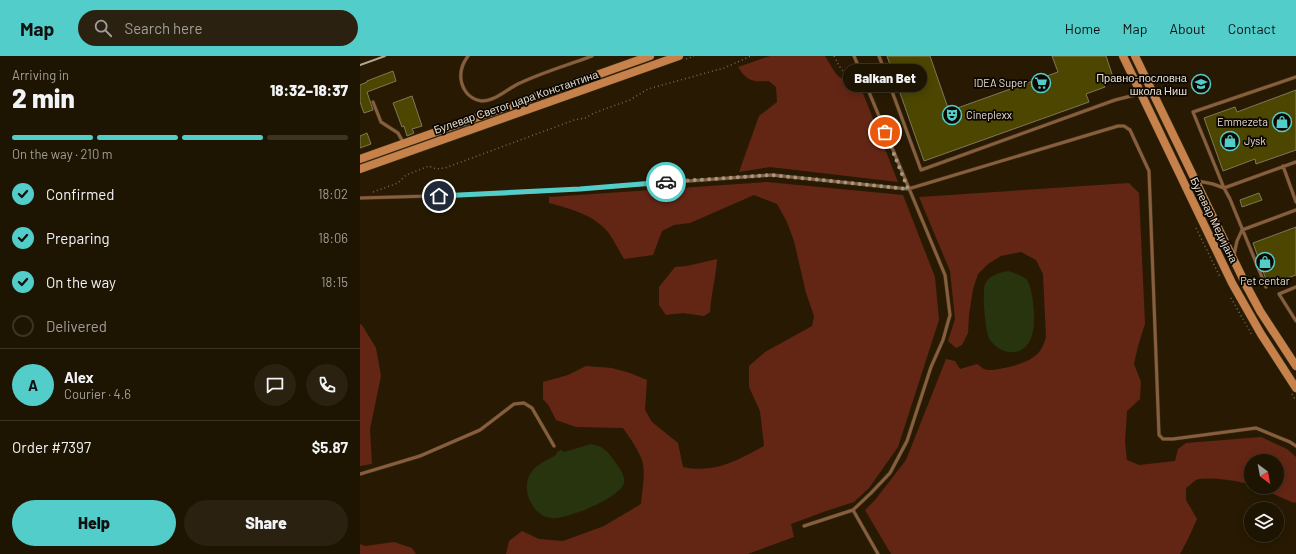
<!DOCTYPE html>
<html lang="en">
<head>
<meta charset="utf-8">
<style>
	body { margin:0; font-family:Barlow,sans-serif; background:#2b2111; color:#f1f3f6; height:100vh; display:flex; flex-direction:column; font-size:15px; white-space:nowrap }
	* { box-sizing:border-box; margin:0 }
	p { font-size:13px; color:#a19e99 }
	.icon { flex:none; width:22px; height:22px; fill:none; stroke:currentColor; stroke-width:2; stroke-linecap:round; stroke-linejoin:round }
	.map { position:relative; flex:1; overflow:hidden }
	.details { display:flex; flex-direction:column; background:#1e1402; width:360px }
	.details>* { flex:none }
	.needle { width:26px; rotate:148deg }
	.buttons { position:absolute; left:884px; top:398px; display:grid; gap:8px }
	.buttons a { display:grid; place-items:center; width:40px; height:40px; border-radius:50%; background:#1e1402; box-shadow:0 2px 10px #0003,0 0 0 1px #3c3324; font-size:20px }
	.pin { position:absolute; display:grid; place-items:center; width:34px; height:34px; color:#fff; margin:-17px; border:2px solid #fff; border-radius:50%; box-shadow:0 1px 4px #0007 }
	.courier { position:absolute; display:grid; place-items:center; width:40px; height:40px; margin:-20px; border:3px solid #53cdc9; border-radius:50%; background:#fff; color:#222; box-shadow:0 1px 5px #0007 }
	.bubble { position:absolute; height:28px; border-radius:14px; background:#1e1402; box-shadow:0 2px 10px #0003,0 0 0 1px #3c3324; font-size:13px; font-weight:800; line-height:28px; text-align:center }
	.summary em { font-style:normal; font-weight:800 }
	.summary div { display:flex; flex-direction:column-reverse }
	.summary { display:flex; align-items:center; justify-content:space-between; height:68px; padding:0 12px }
	h1 { font-size:26px; font-weight:800; line-height:30px }
	.bar { display:grid; grid-template-columns:repeat(4,1fr); gap:6px 4px; align-content:center; height:48px; padding:0 12px }
	.bar i { height:5px; border-radius:3px; background:#3c3324 }
	.bar .selected { background:#53cdc9 }
	.bar p { grid-column:span 4 }
	.line { display:flex; align-items:center; gap:10px; padding:0 12px; border-top:1px solid #3c3324 }
	.line div { flex:1 }
	.round { display:grid; place-items:center; flex:none; width:42px; height:42px; border-radius:21px; background:#2b2111 }
	ol { padding:0 12px; list-style:none }
	li { display:flex; align-items:center; gap:12px; height:44px }
	li p { margin-inline-start:auto }
	li .icon { padding:4px; border-radius:50%; background:#53cdc9; color:#111; stroke-width:4 }
	li:last-child { color:#a19e99 }
	li i { width:22px; height:22px; border:2px solid #3c3324; border-radius:50% }
	.action { display:flex; gap:8px; margin-top:auto; padding:8px 12px }
	.action a { flex:1; height:46px; border-radius:24px; background:#53cdc9; color:#111; font-size:16px; font-weight:800; line-height:46px; text-align:center }
	.action a+a { background:#2b2111; color:#f1f3f6 }
	header { display:flex; align-items:center; gap:24px; box-sizing:border-box; height:56px; padding:0 20px; background:#53cdc9; color:#111 }
	header strong { font-size:19px }
	nav { display:flex; gap:22px; margin-inline-start:auto; font-size:14px }
	.search { width:280px; height:36px; background:#2b2111; display:flex; align-items:center; gap:10px; box-sizing:border-box; padding:0 14px; border-radius:22px; color:#a19e99; font-size:15px }
	main { display:flex; flex:1; min-height:0 }
	.map>svg:first-child { display:block }
	.green { fill:#632615 }
	.water { fill:#27340e }
	.building { fill:#4c4600; stroke:#7c795b }
	.lines { fill:none; stroke-linecap:round; stroke-linejoin:round }
	.lane-casing { stroke:#42351f; stroke-width:4 }
	.secondary-casing { stroke:#42351f; stroke-width:9 }
	.path { stroke:#776b57; stroke-width:1.5; stroke-dasharray:1 3; stroke-linecap:butt }
	.lane { stroke:#885e3c; stroke-width:3 }
	.secondary { stroke:#c6824a; stroke-width:8 }
	.rail { stroke:#b3a898; stroke-width:2 }
	.done { stroke:#a39887; stroke-width:4; stroke-dasharray:0 7.2 }
	.route { stroke:#53cdc9; stroke-width:5 }
	.labels { text-anchor:middle; stroke-width:3.5; stroke-linejoin:round; paint-order:stroke }
	.poi-label { font-size:11px; fill:#e5dcce; stroke:#0c0701; text-anchor:end }
	.street-label { font-size:11px; fill:#e5dcce; stroke:#0c0701 }
</style>
</head>
<body>
<header>
<strong>Map</strong>
<div class="search"><svg class="icon" aria-label="search" viewBox="0 0 24 24"><circle cx="10" cy="10" r="6"/><path d="M15 15l6 6"/></svg>Search here</div>
<nav><a>Home</a><a>Map</a><a>About</a><a>Contact</a></nav>
</header>
<main>
<section class="details">
<div class="summary"><div><h1>2 min</h1><p>Arriving in</p></div><em>18:32–18:37</em></div>
<div class="bar"><i class="selected"></i><i class="selected"></i><i class="selected"></i><i></i><p>On the way · 210 m</p></div>
<ol>
<li><svg class="icon" aria-label="check" viewBox="0 0 24 24"><path d="M5 12l5 5 9-10"/></svg>Confirmed<p>18:02</p></li>
<li><svg class="icon" aria-label="check" viewBox="0 0 24 24"><path d="M5 12l5 5 9-10"/></svg>Preparing<p>18:06</p></li>
<li><svg class="icon" aria-label="check" viewBox="0 0 24 24"><path d="M5 12l5 5 9-10"/></svg>On the way<p>18:15</p></li>
<li><i></i>Delivered</li>
</ol>
<div class="line" style="height:72px"><b class="round" style="background:#53cdc9;color:#111">A</b><div><b>Alex</b><p>Courier · 4.6</p></div><a class="round"><svg class="icon" aria-label="chat" viewBox="0 0 24 24"><path d="M4 5h16v11H9l-5 4z"/></svg></a><a class="round"><svg class="icon" aria-label="phone" viewBox="0 0 24 24"><path d="M5 4h4l2 5-3 2q2 4 5 5l2-3 5 2v4C11 20 4 13 5 4z"/></svg></a></div>
<div class="line" style="height:52px"><div>Order #7397</div><b>$5.87</b></div>
<div class="action"><a>Help</a><a>Share</a></div>
</section>
<div class="map">
<svg width="936" height="498" viewBox="0 0 936 498">
	<rect width="100%" height="100%" fill="#281a02"/>
	<path class="green" d="M 410,0 L 465,0 C 478,20 474,22 499,27 L 538,126 L 410,111 L 379,116 L 399,60 L 417,46 L 416,31 L 409,25 C 392,26 387,25 378,11 Z
		M 407,126 L 543,139 L 575,221 L 579,264 L 538,391 L 509,432 L 494,446 L 466,455 L 431,468 L 434,481 L 388,498 L 146,498 L 149,485 L 162,475 L 179,483 L 203,485 L 244,470 L 281,448 C 282,435 286,417 282,404 C 278,393 270,382 263,372 L 216,371 L 196,364 L 189,350 L 183,343 L 183,326 L 208,319 L 226,310 L 252,312 L 270,317 L 287,324 L 285,354 L 292,366 L 318,387 L 323,411 C 354,418 378,404 404,390 L 400,355 L 389,331 L 389,310 L 405,296 L 452,270 L 454,260 L 446,237 L 434,185 L 427,166 L 417,148 L 394,139 L 330,167 L 314,169 L 302,175 L 293,199 L 264,203 C 259,195 254,184 248,176 C 233,158 210,153 189,147 L 189,141 Z
		M 769,127 L 779,137 L 785,268 L 778,290 L 774,308 L 781,326 L 780,343 L 767,355 L 765,386 L 767,404 L 779,409 L 815,405 L 818,393 L 826,387 L 901,381 L 927,393 L 936,401 L 936,446 L 934,447 L 897,431 L 917,431 L 917,405 L 891,405 L 891,429 C 881,425 846,420 836,424 C 833,426 829,430 826,432 L 826,444 L 837,463 L 828,483 L 820,498 L 531,498 L 505,454 L 515,444 L 546,404 L 586,303 L 595,305 L 600,313 L 617,308 C 620,310 624,314 628,314 C 640,314 666,308 675,300 C 681,296 684,288 686,281 L 683,218 L 676,204 L 661,196 L 641,200 L 628,208 L 618,218 L 613,233 L 609,259 L 608,277 L 602,289 L 596,292 L 588,285 L 595,263 L 590,215 L 559,141 Z
		M 357,203 C 356,221 351,238 350,256 L 344,260 L 323,257 L 306,259 L 299,249 L 299,231 L 315,211 L 327,210 Z
		M 0,268 L 2,269 L 16,292 L 21,320 L 10,373 L 12,408 L 0,410 Z
		M 34,486 L 52,492 L 56,498 L 0,498 L 0,488 L 5,490 Z"/>
	<path class="water" d="M 648,215 C 654,217 662,219 667,224 C 673,232 676,265 673,275 C 672,279 671,285 667,289 C 657,302 636,296 629,282 C 625,274 622,237 625,228 C 629,219 639,217 648,215 Z
		M 231,388 C 247,391 251,400 260,413 C 262,416 265,423 264,427 C 260,442 206,464 191,462 C 172,460 160,432 171,417 C 176,408 188,404 196,399 L 197,396 L 201,394 L 204,396 Z"/>
	<path class="building" d="M 527,0 L 570,0 L 589,55 L 698,16 L 692,0 L 746,0 L 753,21 L 742,25 L 745,31 L 726,38 L 729,46 L 564,105 Z
		M 33,15 L 36,25 L 7,36 L 13,54 L 4,57 L 0,46 L 0,29 L 7,26 L 7,25 Z
		M 936,34 L 936,94 L 896,108 L 895,103 L 863,115 L 844,62 L 875,51 L 877,56 Z
		M 52,40 L 62,70 L 52,73 L 54,77 L 47,80 L 44,70 L 42,71 L 33,47 Z
		M 7,77 L 11,88 L 0,92 L 0,80 Z
		M 899,137 L 902,144 L 882,151 L 880,144 Z
		M 936,171 L 936,219 L 908,229 L 893,187 Z"/>
	<g class="lines">
		<g class="lane-casing">
			<path id="lane" d="M 108,0 C 102,8 99,18 102,28 C 105,37 112,44 122,45 C 136,45 148,32 160,27 C 183,16 208,9 232,0
				M 519,0 L 561,114 L 755,44 L 775,39 L 779,37
				M 13,46 L 21,66 L 38,77 L 43,86
				M 923,110 L 936,146
				M 838,125 L 853,128 L 864,132 L 936,106
				M 0,142 L 142,138 L 220,133 L 412,119 L 548,133 L 758,70 L 764,70 L 770,74 L 789,115 L 799,379 L 803,383 L 813,383 L 896,372 L 930,386 L 936,390
				M 874,199 L 877,185 L 882,174 L 936,154
				M 906,231 L 870,143 L 864,132 L 833,56 L 936,21
				M 936,231 L 919,238 L 936,265
				M 0,418 L 60,400 L 120,374 L 154,348 L 164,347 L 172,352 L 194,390
				M 493,454 L 518,498
				M 444,470 L 493,454 L 511,437 L 530,417 L 547,385 L 571,311 L 583,284 L 590,259 L 585,219 L 494,0"/>
		</g>
		<g class="secondary-casing">
			<path id="secondary" d="M 763,0 L 872,227 L 901,278 L 936,332
				M 775,0 L 886,229 L 900,255 L 936,310
				M 0,103 L 290,0
				M 0,113 L 319,0"/>
		</g>
		<path class="path" d="M 474,0 C 481,13 482,19 498,21
			M 326,3 L 334,0
			M 13,136 L 38,127 L 46,119 L 69,110 L 76,113 L 85,112 L 214,64 L 225,62 L 234,57 L 270,44 L 288,33 L 364,12 L 391,0
			M 836,172 L 860,221
			M 871,242 L 892,279
			M 932,338 L 936,345"/>
		<use href="#lane" class="lane"/>
		<use href="#secondary" class="secondary"/>
		<path class="rail" d="M 0,9 L 25,0"/>
	</g>
	<g class="lines">
		<path class="done" d="M 306,126 L 412,119 L 548,133 L 525,76"/>
		<path class="route" d="M 79,140 L 220,133 L 306,126"/>
	</g>
	<defs>
		<g id="supermarket-ring" transform="scale(1)"><circle r="9.5" fill="#0c0701" stroke="#53cdc9" stroke-width="1.5"/><path d="M-6-5.5h2.5l.6 2H6L4.5 2H-2.5L-4.4-4H-6ZM-1.5 3.2a1.3 1.3 0 1 0 .1 0ZM3 3.2a1.3 1.3 0 1 0 .1 0Z" fill="#53cdc9"/></g>
		<g id="school-ring" transform="scale(1)"><circle r="9.5" fill="#0c0701" stroke="#53cdc9" stroke-width="1.5"/><path d="M0-5L7-2L0 1L-7-2ZM-4 1L0 2.5L4 1V4Q0 6-4 4Z" fill="#53cdc9"/></g>
		<g id="theatre-ring" transform="scale(1)"><circle r="9.5" fill="#0c0701" stroke="#53cdc9" stroke-width="1.5"/><path d="M-5-5.5Q0-4 5-5.5V0Q5 5 0 6Q-5 5-5 0ZM-3.3-2.5H-1v1.5H-3.3ZM1-2.5H3.3v1.5H1ZM-2.8 1Q0 5.5 2.8 1Z" fill="#53cdc9"/></g>
		<g id="shop-ring" transform="scale(1)"><circle r="9.5" fill="#0c0701" stroke="#53cdc9" stroke-width="1.5"/><path d="M-5-2.5h2.3a2.7 3.5 0 0 1 5.4 0H5L5.5 6h-11ZM-1.5-2.5h3a1.5 2.3 0 0 0-3 0Z" fill="#53cdc9"/></g>
	</defs>
	<g fill-rule="evenodd">
		<use href="#supermarket-ring" x="681" y="27"/>
		<use href="#school-ring" x="841" y="28"/>
		<use href="#theatre-ring" x="592" y="59"/>
		<use href="#shop-ring" x="922" y="66"/>
		<use href="#shop-ring" x="870" y="85"/>
		<use href="#shop-ring" x="905" y="206"/>
	</g>
	<g class="labels">
		<g class="poi-label">
			<text x="827" y="26">Правно-пословна<tspan x="827" dy="13">школа Ниш</tspan></text>
			<text x="667" y="31">IDEA Super</text>
			<text x="606" y="63" text-anchor="start">Cineplexx</text>
			<text x="908" y="70">Emmezeta</text>
			<text x="884" y="89" text-anchor="start">Jysk</text>
			<text x="905" y="229" text-anchor="middle">Pet centar</text>
		</g>
		<g class="street-label">
			<text transform="translate(156 46) rotate(-19)" y="4">Булевар Светог цара Константина</text>
			<text transform="translate(854 164) rotate(64)" y="4">Булевар Медијана</text>
		</g>
	</g>
</svg>
<div class="buttons">
<a><svg class="needle" viewBox="-14 -14 28 28"><path d="M0-13l5 13h-10z" fill="#e53935"/><path d="M0 13l5-13h-10z" fill="#a19e99"/></svg></a>
<a><svg class="icon" aria-label="layers" viewBox="0 0 24 24"><path d="M12 4l9 5-9 5-9-5zM3 14l9 5 9-5"/></svg></a>
</div>
<div class="pin" style="left:525px;top:76px;background:#ea580c"><svg class="icon" aria-label="bag" viewBox="0 0 24 24"><path d="M5 8h14l-1 12H6zM9 8a3 3 0 0 1 6 0"/></svg></div>
<div class="pin" style="left:79px;top:140px;background:#1f2937"><svg class="icon" aria-label="home" viewBox="0 0 24 24"><path d="M3 11l9-7 9 7M6 9v11h12V9"/></svg></div>
<div class="courier" style="left:306px;top:126px"><svg class="icon" aria-label="car" viewBox="0 0 24 24"><path d="M5 17H2v-5l4-1 3-4h7l3 4 3 1v5h-3M9 17h6M6 11h13"/><circle cx="7" cy="17" r="2"/><circle cx="17" cy="17" r="2"/></svg></div>
<div class="bubble" style="left:483px;top:8px;width:84px">Balkan Bet</div>
</div>
</main>
</body>
</html>
